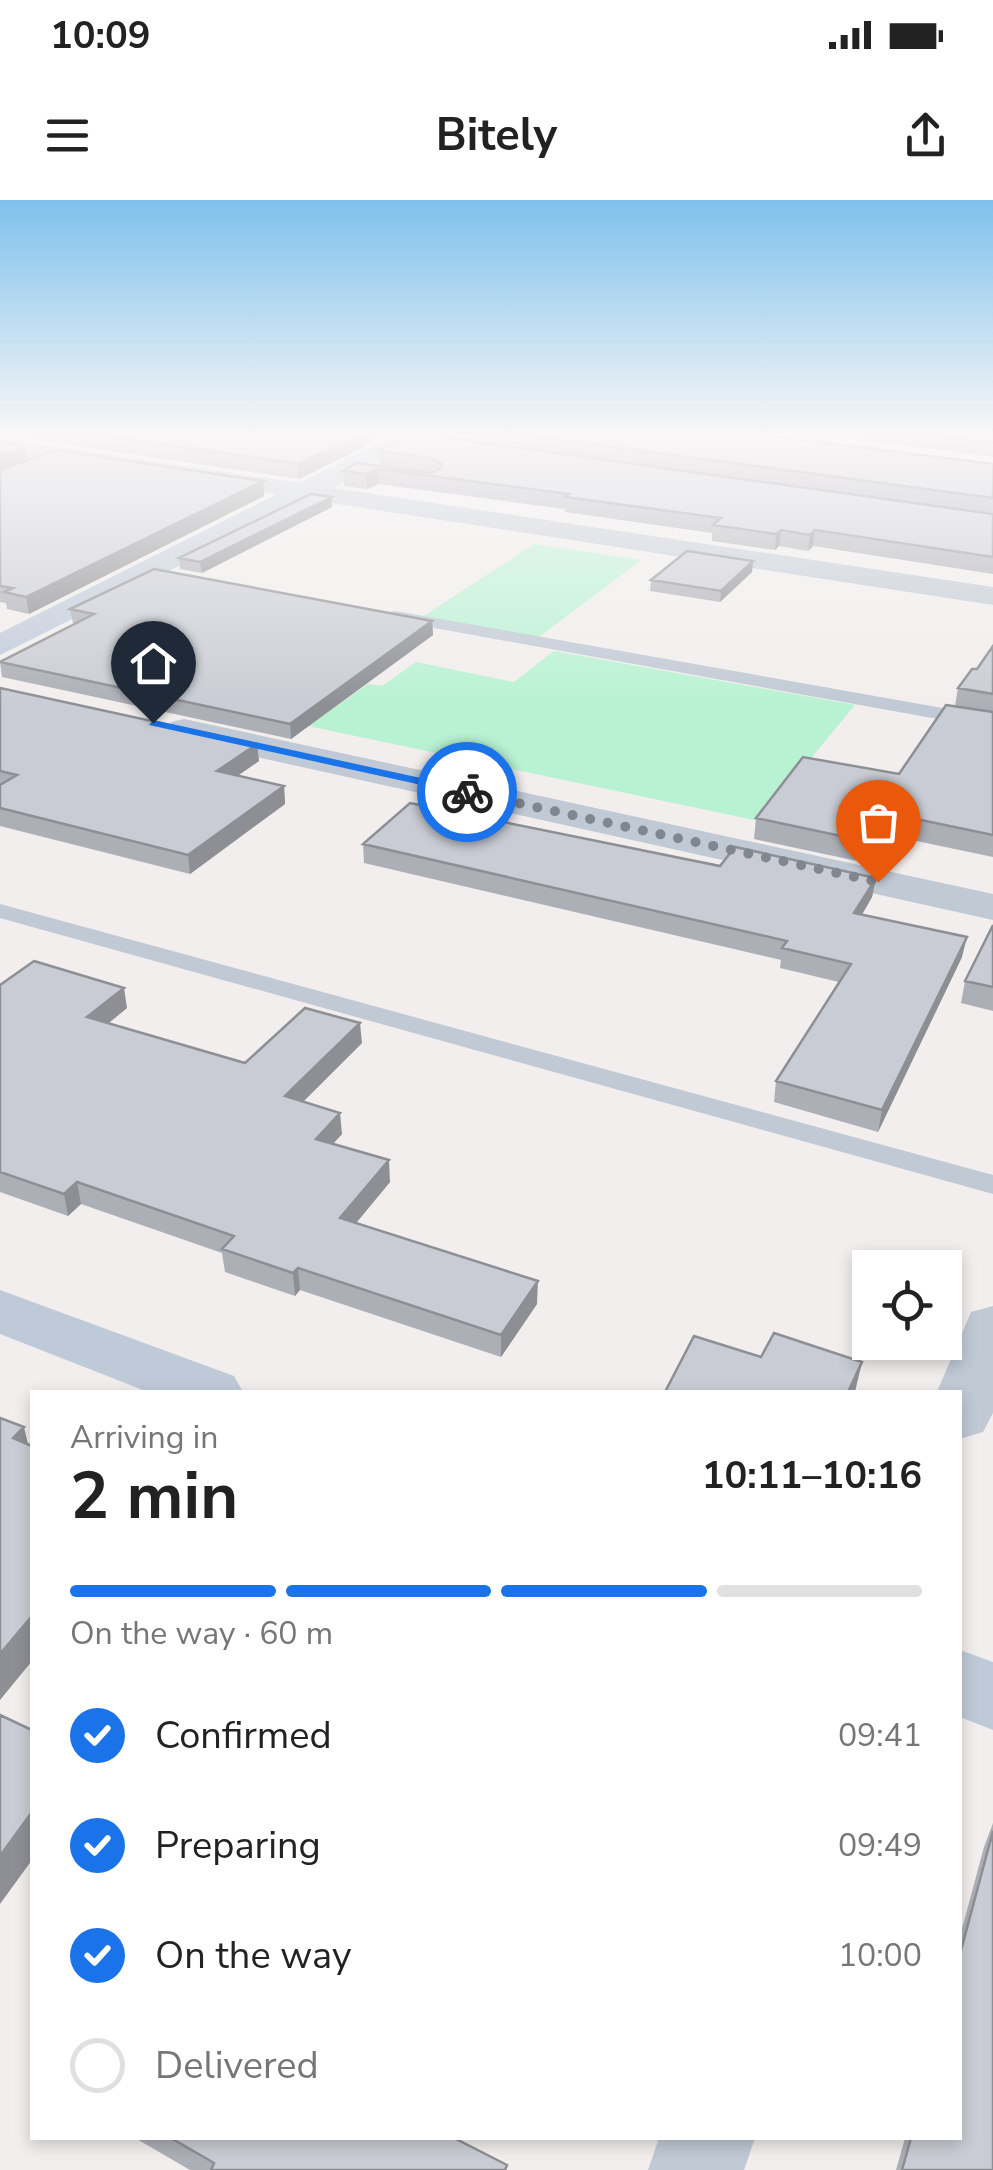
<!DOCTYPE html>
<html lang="en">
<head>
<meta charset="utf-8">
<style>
	body { margin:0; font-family:"Nunito Sans",sans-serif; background:#f6f6f6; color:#222; height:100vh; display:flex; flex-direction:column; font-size:38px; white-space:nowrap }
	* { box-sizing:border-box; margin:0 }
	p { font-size:32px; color:#767676 }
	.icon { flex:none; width:55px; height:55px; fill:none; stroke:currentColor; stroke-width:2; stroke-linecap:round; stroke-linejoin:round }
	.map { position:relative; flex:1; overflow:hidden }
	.panel { position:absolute; left:30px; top:1190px; width:932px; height:750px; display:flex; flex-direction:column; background:#fff; border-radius:0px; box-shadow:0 5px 15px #0003 }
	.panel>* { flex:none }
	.fabs { position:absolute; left:852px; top:1050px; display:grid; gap:20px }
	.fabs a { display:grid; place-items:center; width:110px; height:110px; border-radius:0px; background:#fff; box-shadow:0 5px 15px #0003; font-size:50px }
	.pin { position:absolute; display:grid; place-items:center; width:85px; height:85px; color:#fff; margin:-102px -42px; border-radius:50% 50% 50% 0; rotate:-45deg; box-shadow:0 0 10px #0007 }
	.pin .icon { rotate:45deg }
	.courier { position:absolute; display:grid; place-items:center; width:100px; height:100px; margin:-50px; border:8px solid #1a73e8; border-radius:50%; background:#fff; color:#222; box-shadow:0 2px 12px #0007 }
	.headline em { font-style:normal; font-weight:700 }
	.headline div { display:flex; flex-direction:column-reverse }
	.headline { display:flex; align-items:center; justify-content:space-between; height:170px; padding:0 40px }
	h1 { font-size:65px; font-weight:700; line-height:75px }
	.bar { display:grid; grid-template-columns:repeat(4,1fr); gap:15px 10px; align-content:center; height:120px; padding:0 40px }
	.bar i { height:12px; border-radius:8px; background:#e0e0e0 }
	.bar .current { background:#1a73e8 }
	.bar p { grid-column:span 4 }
	ol { padding:0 40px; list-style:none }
	li { display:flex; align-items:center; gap:30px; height:110px }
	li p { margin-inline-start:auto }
	li .icon { padding:10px; border-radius:50%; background:#1a73e8; color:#fff; stroke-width:4 }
	li:last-child { color:#767676 }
	li i { width:55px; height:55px; border:5px solid #e0e0e0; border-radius:50% }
	.status { display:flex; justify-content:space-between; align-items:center; height:70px; padding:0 50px; background:#fff; direction:ltr }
	.status svg { height:28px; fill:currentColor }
	header { display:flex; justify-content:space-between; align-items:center; height:130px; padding:0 40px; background:#fff; font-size:45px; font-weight:700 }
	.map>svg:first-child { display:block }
	.green { fill:#b8f2d2 }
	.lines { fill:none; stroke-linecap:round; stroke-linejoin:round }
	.service { fill:#c0c9d4; fill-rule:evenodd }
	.minor { fill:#c0c9d4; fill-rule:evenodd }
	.secondary { fill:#bfcad9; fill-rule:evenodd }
	.wall { fill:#adafb6 }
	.shaded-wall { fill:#8d8f94 }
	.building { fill:#c9ccd4; stroke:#8d8f94; stroke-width:2.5 }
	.route { fill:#1a73e8 }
	.done { stroke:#81878f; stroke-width:10; stroke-dasharray:0 18 }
</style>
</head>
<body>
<div class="status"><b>10:09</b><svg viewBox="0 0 49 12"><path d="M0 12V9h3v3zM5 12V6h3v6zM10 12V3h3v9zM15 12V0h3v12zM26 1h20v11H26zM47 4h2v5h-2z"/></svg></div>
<header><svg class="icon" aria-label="menu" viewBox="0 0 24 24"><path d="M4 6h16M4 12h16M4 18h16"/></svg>Bitely<svg class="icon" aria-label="share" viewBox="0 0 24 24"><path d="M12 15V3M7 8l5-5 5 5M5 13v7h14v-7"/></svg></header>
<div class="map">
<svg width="993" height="1970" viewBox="0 0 993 1970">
	<rect width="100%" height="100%" fill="#f1eeed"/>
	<path class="green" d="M 534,344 L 641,360 L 539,437 L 422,417 Z
		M 554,451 L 855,505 L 759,621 L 308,526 L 368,484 L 382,486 L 416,462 L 514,482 Z"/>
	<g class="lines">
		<path class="service" d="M 333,232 L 369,232 L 431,244 L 425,248 Z
			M 396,411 L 993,517 L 993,529 L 390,420 L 390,412 Z
			M 0,704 L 993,975 L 993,994 L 0,718 Z"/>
		<path class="minor" d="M 0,238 L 993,387 L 993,405 L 0,252 Z
			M 184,519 L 993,694 L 993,720 L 171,538 L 166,530 L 171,522 Z
			M 993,1106 L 993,1213 L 983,1232 L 960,1239 L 960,1192 L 937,1192 L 971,1112 Z
			M 659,1938 L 755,1938 L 744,1970 L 648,1970 Z"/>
		<path class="secondary" d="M 401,232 L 430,232 L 319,296 L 0,455 L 0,433 Z
			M 0,1090 L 234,1176 L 243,1192 L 148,1192 L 0,1134 Z
			M 960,1450 L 993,1462 L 993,1530 L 960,1517 Z"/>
	</g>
	<path class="wall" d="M 0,232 L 373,232 L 374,242 L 299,279 L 0,235 Z
		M 430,232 L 737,232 L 993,264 L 993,374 L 813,346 L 808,351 L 779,346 L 775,350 L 712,341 L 712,333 L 565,312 L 565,309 L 378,284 L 367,289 L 344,286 L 343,271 L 380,265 L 379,251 L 430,236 Z
		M 798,232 L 993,232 L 993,257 Z
		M 0,241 L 25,246 L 28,260 L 263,281 L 264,296 L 29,414 L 7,409 L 6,403 L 0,402 Z
		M 332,307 L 202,373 L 180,369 L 179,358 Z
		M 753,361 L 752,372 L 720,402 L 650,391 L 651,380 Z
		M 70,409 L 432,421 L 433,435 L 291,539 L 2,477 L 0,462 L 76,424 L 73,423 Z
		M 993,446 L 993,657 L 907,639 L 890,668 L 754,639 L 756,618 L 899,574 L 955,506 L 958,488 L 977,469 Z
		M 0,488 L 259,561 L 238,575 L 284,586 L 285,604 L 190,674 L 0,626 Z
		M 363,644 L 876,678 L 872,697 L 862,715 L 962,757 L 878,932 L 774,902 L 776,881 L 839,782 L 780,768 L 781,760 L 364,663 Z
		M 993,725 L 993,811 L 961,803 L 965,781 Z
		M 0,785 L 127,808 L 109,823 L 245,863 L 362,843 L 303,901 L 342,934 L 333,944 L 390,982 L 356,1023 L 537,1104 L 501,1157 L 300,1090 L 295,1096 L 225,1072 L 222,1053 L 81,1004 L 68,1016 L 0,992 Z
		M 993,1623 L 993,1970 L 896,1970 L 905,1938 L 960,1938 L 960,1736 L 984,1647 Z
		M 135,1938 L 454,1938 L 507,1970 L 190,1970 Z"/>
	<path class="shaded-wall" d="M 363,232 L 373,232 L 374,242 L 299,279 L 298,264 Z
		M 25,246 L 28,260 L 0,272 L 0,256 Z
		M 378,269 L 378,284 L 367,289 L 366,274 Z
		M 263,281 L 264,296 L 29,414 L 26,397 Z
		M 332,297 L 332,307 L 202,373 L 200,362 Z
		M 781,330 L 779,346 L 775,350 L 776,334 Z
		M 815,330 L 813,346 L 808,351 L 810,335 Z
		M 753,361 L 752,372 L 720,402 L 721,391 Z
		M 432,421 L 433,435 L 291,539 L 290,524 Z
		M 257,544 L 259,561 L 219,589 L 217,571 Z
		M 284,586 L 285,604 L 190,674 L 188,655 Z
		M 911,618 L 907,639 L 890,668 L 893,647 Z
		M 876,678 L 872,697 L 851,733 L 854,713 Z
		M 967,737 L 962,757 L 878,932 L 882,910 Z
		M 124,788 L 127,808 L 91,837 L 87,817 Z
		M 360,823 L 362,843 L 288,917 L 285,896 Z
		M 340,913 L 342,934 L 318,960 L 316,939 Z
		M 389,960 L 390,982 L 342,1040 L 340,1018 Z
		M 77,982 L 81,1004 L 68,1016 L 64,994 Z
		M 298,1068 L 300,1090 L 295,1096 L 293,1073 Z
		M 538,1081 L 537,1104 L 501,1157 L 501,1135 Z
		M 862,1162 L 855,1192 L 848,1192 Z
		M 24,1227 L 32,1261 L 13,1238 Z
		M 32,1416 L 32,1461 L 0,1500 L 0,1454 Z
		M 32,1612 L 32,1660 L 0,1704 L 0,1656 Z"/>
	<path class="building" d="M 80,232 L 363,232 L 298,264 Z
		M 503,232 L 737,232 L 993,264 L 993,298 Z
		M 911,232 L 993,232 L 993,243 Z
		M 411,233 L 993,314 L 993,357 L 815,330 L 810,335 L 781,330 L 776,334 L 713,325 L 721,318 L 565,297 L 569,294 L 378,269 L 366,274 L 343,271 L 357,263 L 431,273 L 441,268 L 442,264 L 432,258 L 379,251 Z
		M 0,241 L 25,246 L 0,256 Z
		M 55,250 L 263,281 L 26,397 L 4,392 L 13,388 L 0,386 L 0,270 Z
		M 311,294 L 332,297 L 200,362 L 179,358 Z
		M 687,351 L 753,361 L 721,391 L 651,380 Z
		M 154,369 L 432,421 L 290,524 L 0,462 L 94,414 L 70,409 Z
		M 993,446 L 993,494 L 958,488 L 972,469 L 977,469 Z
		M 0,488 L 257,544 L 217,571 L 284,586 L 188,655 L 0,608 L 0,585 L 17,575 L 0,571 Z
		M 946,505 L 993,512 L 993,635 L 911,618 L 893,647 L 756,618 L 803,557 L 899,574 Z
		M 410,603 L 720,666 L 735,647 L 876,678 L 854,713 L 967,737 L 882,910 L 776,881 L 851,764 L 782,748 L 787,741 L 363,644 Z
		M 993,725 L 993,787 L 965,781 Z
		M 34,761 L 124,788 L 87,817 L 245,863 L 305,808 L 360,823 L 285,896 L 340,913 L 316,939 L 389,960 L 340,1018 L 538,1081 L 501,1135 L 298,1068 L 293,1073 L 222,1049 L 234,1036 L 77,982 L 64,994 L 0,972 L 0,785 Z
		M 774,1133 L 862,1162 L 848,1192 L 665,1192 L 694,1136 L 761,1157 Z
		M 0,1218 L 24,1227 L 13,1238 L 32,1246 L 32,1416 L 0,1454 Z
		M 0,1515 L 32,1530 L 32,1612 L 0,1656 Z
		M 993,1631 L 993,1970 L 902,1970 L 911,1938 L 960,1938 L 960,1754 Z
		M 171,1938 L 454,1938 L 507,1965 L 505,1970 L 211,1970 L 214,1963 Z"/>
	<linearGradient id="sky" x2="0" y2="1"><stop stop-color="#7fc1ec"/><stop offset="0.46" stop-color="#f9f7f7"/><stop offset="1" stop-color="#f9f7f7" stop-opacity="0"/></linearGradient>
	<rect width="993" height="508" fill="url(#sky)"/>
	<path class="route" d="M 153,520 L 467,588 L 472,592 L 467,595 L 149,525 Z"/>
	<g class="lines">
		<path class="done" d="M 467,592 L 878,682"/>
	</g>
</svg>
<div class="fabs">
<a><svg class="icon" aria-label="locate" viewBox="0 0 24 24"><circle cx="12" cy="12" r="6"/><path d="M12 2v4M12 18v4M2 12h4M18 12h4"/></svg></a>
</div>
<div class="pin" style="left:878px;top:682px;background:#ea580c"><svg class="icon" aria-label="bag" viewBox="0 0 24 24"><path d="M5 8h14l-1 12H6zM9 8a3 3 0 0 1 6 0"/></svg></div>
<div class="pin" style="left:153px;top:523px;background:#1f2937"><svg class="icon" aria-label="home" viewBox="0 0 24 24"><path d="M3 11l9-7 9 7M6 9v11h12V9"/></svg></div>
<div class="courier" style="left:467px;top:592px"><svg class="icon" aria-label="bike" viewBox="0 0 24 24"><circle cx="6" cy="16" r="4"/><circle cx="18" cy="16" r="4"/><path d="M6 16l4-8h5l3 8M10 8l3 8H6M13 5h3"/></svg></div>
<section class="panel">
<div class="headline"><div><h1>2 min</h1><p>Arriving in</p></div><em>10:11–10:16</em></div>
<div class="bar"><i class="current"></i><i class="current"></i><i class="current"></i><i></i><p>On the way · 60 m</p></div>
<ol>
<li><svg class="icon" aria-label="check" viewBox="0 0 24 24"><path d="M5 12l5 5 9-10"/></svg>Confirmed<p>09:41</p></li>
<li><svg class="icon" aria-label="check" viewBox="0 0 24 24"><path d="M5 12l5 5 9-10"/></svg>Preparing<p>09:49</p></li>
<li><svg class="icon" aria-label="check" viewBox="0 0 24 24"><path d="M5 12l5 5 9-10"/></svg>On the way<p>10:00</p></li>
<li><i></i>Delivered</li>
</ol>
</section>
</div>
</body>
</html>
